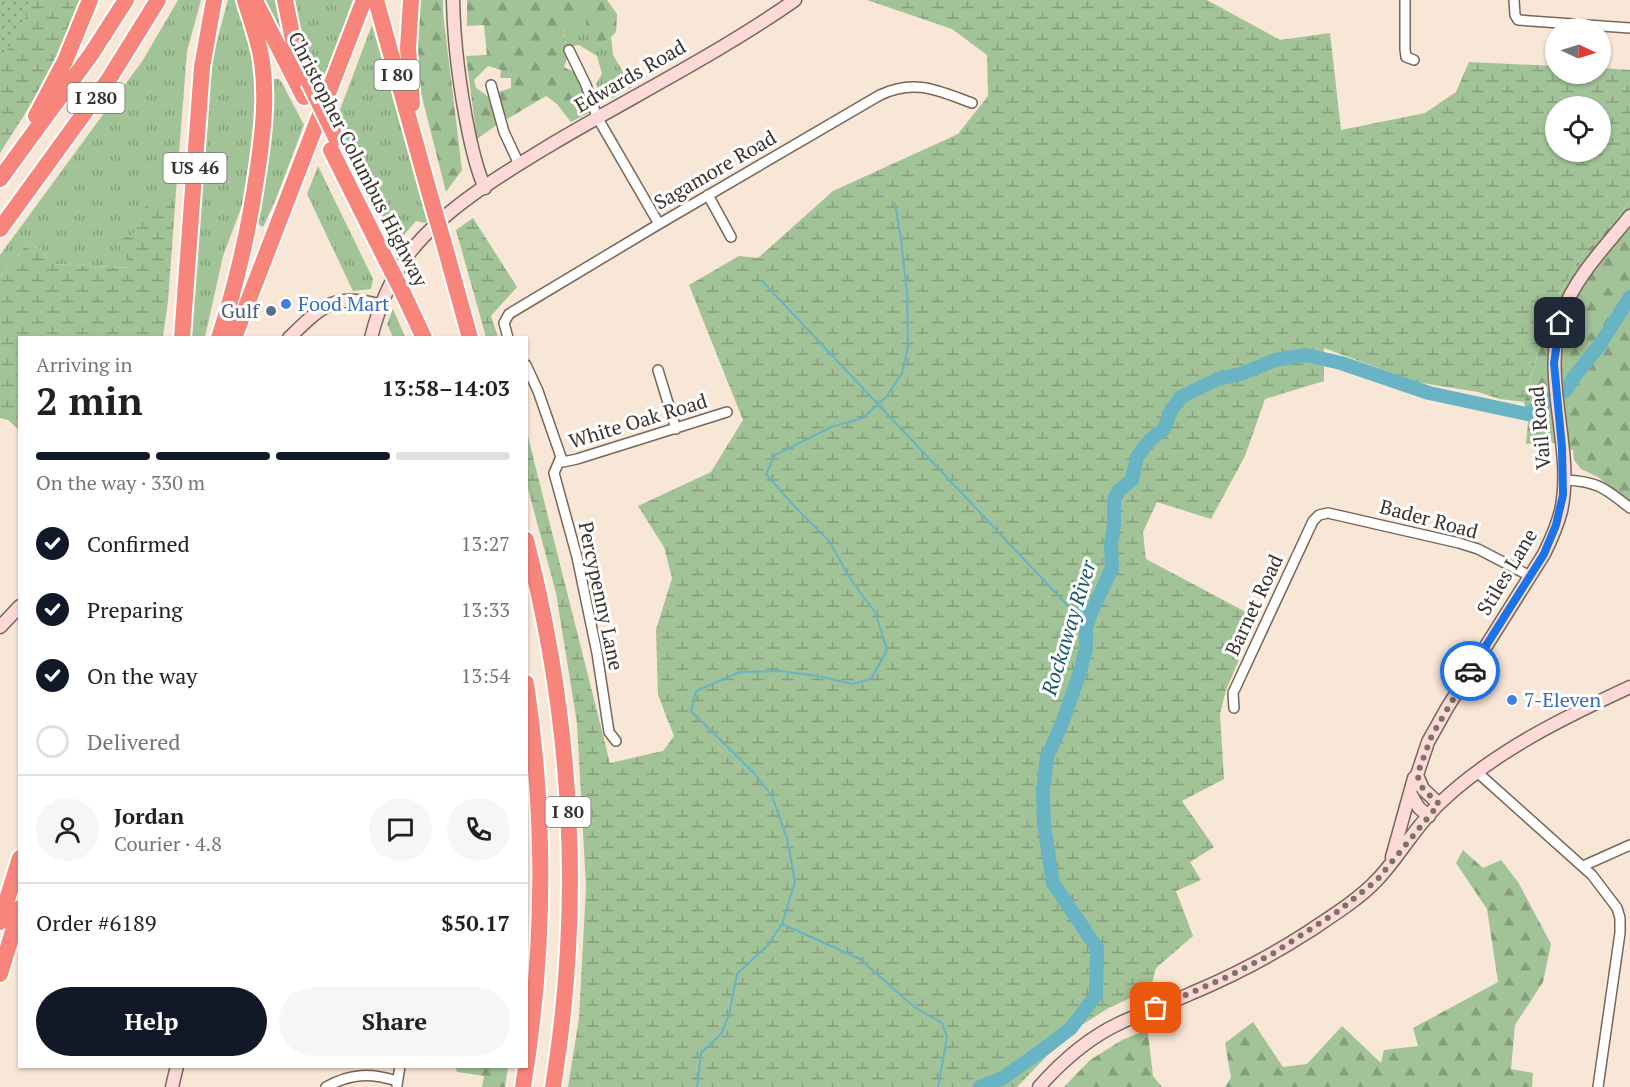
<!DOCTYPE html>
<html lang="en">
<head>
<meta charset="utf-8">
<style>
	body { margin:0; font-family:"PT Serif",serif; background:#f6f6f6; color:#202124; height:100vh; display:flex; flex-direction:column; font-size:22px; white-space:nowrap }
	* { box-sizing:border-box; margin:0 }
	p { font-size:20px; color:#757577 }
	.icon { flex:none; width:33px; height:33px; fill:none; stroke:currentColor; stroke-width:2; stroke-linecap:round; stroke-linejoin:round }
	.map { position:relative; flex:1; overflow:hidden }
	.side { position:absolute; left:18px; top:336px; width:510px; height:732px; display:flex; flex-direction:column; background:#fff; border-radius:0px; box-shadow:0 2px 4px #0004 }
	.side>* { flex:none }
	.needle { width:39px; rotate:94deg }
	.controls { position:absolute; left:1545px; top:18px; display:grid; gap:12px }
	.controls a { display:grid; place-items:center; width:66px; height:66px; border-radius:50%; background:#fff; box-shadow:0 2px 4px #0004; font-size:30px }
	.pin { position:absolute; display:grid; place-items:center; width:51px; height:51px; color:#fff; margin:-26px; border-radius:12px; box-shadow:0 3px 9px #0006 }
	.courier { position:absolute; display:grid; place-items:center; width:60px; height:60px; margin:-30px; border:4px solid #1a73e8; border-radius:50%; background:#fff; color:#222; box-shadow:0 2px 8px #0007 }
	.headline em { font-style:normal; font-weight:800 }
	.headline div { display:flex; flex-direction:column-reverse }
	.headline { display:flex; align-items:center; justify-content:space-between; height:102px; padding:0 18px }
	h1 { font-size:39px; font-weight:800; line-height:45px }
	.bar { display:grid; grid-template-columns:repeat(4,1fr); gap:9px 6px; align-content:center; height:72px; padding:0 18px }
	.bar i { height:8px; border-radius:4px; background:#e0e0e0 }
	.bar .active { background:#111827 }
	.bar p { grid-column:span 4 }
	.line { display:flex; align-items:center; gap:15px; padding:0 18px; border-top:2px solid #e0e0e0 }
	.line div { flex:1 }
	.round { display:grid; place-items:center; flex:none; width:63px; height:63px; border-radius:32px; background:#f6f6f6 }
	ol { padding:0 18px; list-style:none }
	li { display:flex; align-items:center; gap:18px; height:66px }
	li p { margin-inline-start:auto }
	li .icon { padding:6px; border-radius:50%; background:#111827; color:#fff; stroke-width:4 }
	li:last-child { color:#757577 }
	li i { width:33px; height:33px; border:3px solid #e0e0e0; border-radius:50% }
	.primary-button { display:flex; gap:12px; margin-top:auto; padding:12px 18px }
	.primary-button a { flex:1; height:69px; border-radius:36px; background:#111827; color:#fff; font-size:24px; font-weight:800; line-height:69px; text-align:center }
	.primary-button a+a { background:#f6f6f6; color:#202124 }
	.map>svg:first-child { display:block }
	.grass { fill:url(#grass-tufts) }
	.forest { fill:url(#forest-firs) }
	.wetland { fill:url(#wetland-marsh); fill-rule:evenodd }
	.park { fill:url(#park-dots) }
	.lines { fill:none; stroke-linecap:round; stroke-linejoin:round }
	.stream { stroke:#68b4c4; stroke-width:2 }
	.river { stroke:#68b4c4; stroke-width:14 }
	.street-casing { stroke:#77675a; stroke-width:12 }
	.secondary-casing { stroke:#77675a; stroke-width:15 }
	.highway-casing { stroke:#fff; stroke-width:20 }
	.street { stroke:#fff; stroke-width:9 }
	.secondary { stroke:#fddad7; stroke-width:12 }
	.highway { stroke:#f7857b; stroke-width:16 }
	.highway-bridge-casing { stroke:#fff; stroke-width:20; stroke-linecap:butt }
	.highway-bridge { stroke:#f7857b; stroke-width:16 }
	.done { stroke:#7d7269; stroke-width:6; stroke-dasharray:0 10.8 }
	.route { stroke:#1a73e8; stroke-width:8 }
	.shop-dot { fill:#3f7fe0; stroke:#fff; stroke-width:2 }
	.service-dot { fill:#5c6f8a; stroke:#fff; stroke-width:2 }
	.labels { text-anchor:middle; stroke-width:6; stroke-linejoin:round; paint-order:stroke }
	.shield { fill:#fff; stroke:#76716d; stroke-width:1.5 }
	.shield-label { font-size:18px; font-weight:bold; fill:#3b342e }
	.street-label { font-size:20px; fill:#3b342e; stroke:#fff }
	.shop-label { font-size:20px; fill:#366cbe; stroke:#fff; text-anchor:start }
	.service-label { font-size:20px; fill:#4e5e75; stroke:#fff; text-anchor:end }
	.water-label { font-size:21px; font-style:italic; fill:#185965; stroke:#fff }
</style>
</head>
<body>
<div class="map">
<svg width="1630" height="1087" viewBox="0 0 1630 1087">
	<defs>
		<pattern id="grass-tufts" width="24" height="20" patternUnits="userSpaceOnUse" patternTransform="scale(1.5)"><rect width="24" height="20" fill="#a2c398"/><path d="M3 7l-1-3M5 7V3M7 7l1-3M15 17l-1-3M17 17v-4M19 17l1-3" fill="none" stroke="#859f7c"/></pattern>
		<pattern id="forest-firs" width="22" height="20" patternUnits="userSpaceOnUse" patternTransform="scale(1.5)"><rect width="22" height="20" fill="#a2c398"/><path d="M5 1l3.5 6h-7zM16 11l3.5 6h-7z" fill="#859f7c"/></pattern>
		<pattern id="wetland-marsh" width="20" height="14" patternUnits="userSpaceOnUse" patternTransform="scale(1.5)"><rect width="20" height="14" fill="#a2c398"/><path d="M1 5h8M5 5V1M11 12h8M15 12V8" fill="none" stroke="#859f7c"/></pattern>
		<pattern id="park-dots" width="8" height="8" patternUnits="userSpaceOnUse" patternTransform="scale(1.5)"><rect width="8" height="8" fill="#a2c398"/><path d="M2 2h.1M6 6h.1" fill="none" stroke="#859f7c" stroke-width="1.8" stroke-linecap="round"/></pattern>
	</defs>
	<rect width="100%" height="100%" fill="#f8e6d6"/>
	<path class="grass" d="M 178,0 L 201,0 L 187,51 L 176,192 L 146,206 L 133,235 L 131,268 L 53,264 L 40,248 L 27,244 L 0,277 L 0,255 L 143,60 Z
		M 228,0 L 237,0 L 242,10 L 253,44 L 258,104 L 249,187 L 223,256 L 205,337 L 190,338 L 213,55 Z
		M 263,0 L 281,0 L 297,64 Z
		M 292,0 L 353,0 L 319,93 L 304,56 Z
		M 587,14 L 605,43 L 611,37 L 613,55 L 632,87 L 610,99 L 603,100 L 596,84 L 602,74 L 597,56 L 579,45 L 567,47 L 563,29 Z
		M 372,25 L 428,220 L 425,223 L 416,221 L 395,245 L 335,123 Z
		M 273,79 L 279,79 L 282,83 L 304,125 L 276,199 L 263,227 L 256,223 L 270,84 Z
		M 318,166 L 373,279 L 371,289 L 353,291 L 307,194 Z
		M 393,309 L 405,337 L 393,337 L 387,324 Z"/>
	<path class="forest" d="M 418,0 L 443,0 L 443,13 L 462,170 L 446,192 L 419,85 L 415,40 Z
		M 467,0 L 607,0 L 617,14 L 616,32 L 605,43 L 595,42 L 586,28 L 586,15 L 563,29 L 568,55 L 564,67 L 583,77 L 592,111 L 571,122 L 557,104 L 546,96 L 507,119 L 500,105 L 499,92 L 511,88 L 511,78 L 500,78 L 501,70 L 488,66 L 474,80 L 476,88 C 494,99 494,104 498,124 L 477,139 L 466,56 L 487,55 L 484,25 L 467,26 Z
		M 1630,200 L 1630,502 L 1598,477 L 1581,469 L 1574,460 L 1573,450 L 1550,442 L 1526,444 L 1528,423 L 1524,402 L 1549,314 L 1579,259 L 1620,215 Z
		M 1463,850 L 1483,868 L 1501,860 L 1518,882 L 1551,944 L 1543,982 L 1515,1025 L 1511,1069 L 1533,1073 L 1532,1087 L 1225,1087 L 1231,1078 L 1225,1043 L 1253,1022 L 1283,1067 L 1307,1064 L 1342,1026 L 1381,1063 L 1384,1050 L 1418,1046 L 1413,1028 L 1498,982 L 1487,909 L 1456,863 Z
		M 1146,1030 L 1148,1033 L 1153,1076 L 1162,1087 L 1064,1087 L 1090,1060 L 1122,1040 Z
		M 455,1067 L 508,1067 L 505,1087 L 482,1087 L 484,1076 L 457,1072 Z"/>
	<path class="wetland" d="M 0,0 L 81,0 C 65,56 31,104 0,153 Z
		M 867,0 L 1207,0 L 1280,40 L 1330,33 L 1341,130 L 1425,113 L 1456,92 L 1469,62 L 1555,66 L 1556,74 L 1600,74 L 1601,68 L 1630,70 L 1630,200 L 1620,215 L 1579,259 L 1549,313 L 1524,402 L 1500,399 L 1478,392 L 1416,382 L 1324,348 L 1324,381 L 1265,399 L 1245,456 L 1211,519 L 1157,502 L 1143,532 L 1146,559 L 1257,618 L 1226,690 L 1220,714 L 1224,779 L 1182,801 L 1214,847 L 1190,862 L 1201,880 L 1176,891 L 1193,936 L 1156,968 L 1151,988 L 1107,1009 L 1069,1033 L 1017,1087 L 568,1087 L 579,1018 L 586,887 L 577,723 L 556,593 L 527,485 L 527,433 L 610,763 L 663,751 L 674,736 L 658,695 L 656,630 L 672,578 L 664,547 L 638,506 L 711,472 L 743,420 L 689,285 L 739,256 L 758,258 L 833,191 L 958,134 L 988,96 L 987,55 L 952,29 ZM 1556,106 L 1600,106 L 1600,152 L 1556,152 Z
		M 176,192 L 168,301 L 163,337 L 20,338 L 19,430 L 8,420 L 0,418 L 0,277 L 27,244 L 40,248 L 53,264 L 130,268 L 118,240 L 133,235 L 145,206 Z
		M 473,218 L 517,287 L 491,316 L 498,337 L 486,337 L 456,230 Z"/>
	<path class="park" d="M 0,0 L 30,0 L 28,13 L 0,63 Z"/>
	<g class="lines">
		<path class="stream" d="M 762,281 L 1068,606 L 1091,613
			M 782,924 L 860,959 L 913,1006 L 942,1023 L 947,1037 L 938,1087
			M 697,1087 L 701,1053 L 721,1034 L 729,1015 L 737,974 L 768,945 L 782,924 L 795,882 L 787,838 L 772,796 L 754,773 L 691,711 L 696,691 L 740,672 L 779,671 L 818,676 L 852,684 L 871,679 L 887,650 L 875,612 L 851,580 L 829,541 L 795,507 L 766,474 L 775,455 L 831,427 L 863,418 L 887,396 L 902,373 L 908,347 L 907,293 L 901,239 L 895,204"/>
		<path class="river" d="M 980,1087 L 1003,1078 L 1048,1046 L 1071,1028 L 1096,995 L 1097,948 L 1053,883 L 1044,825 L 1043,791 L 1047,757 L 1063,721 L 1080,672 L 1086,648 L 1086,628 L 1091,613 L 1112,568 L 1111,544 L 1114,526 L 1114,500 L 1119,490 L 1132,480 L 1137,457 L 1150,440 L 1164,429 L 1171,410 L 1181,397 L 1218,379 L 1241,374 L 1275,360 L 1306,355 L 1341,363 L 1429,393 L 1527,414 L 1566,390 L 1574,377 L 1599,346 L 1630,297"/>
		<g class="street-casing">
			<path id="street" d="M 1405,0 L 1405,49 L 1406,57 L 1414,60
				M 1514,0 L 1515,15 L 1518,20 L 1630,28
				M 569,50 L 586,85 L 597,117 L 659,224
				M 491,85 L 504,132 L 519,164
				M 708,195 L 731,237
				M 508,338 L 504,323 L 509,314 L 659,224 L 880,95 C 915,78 939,91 972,103
				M 526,365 L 538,391 L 561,457
				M 658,370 L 676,429
				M 561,457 L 554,473 L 577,557 L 597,653 L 609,732 L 616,741
				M 561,457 L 563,462 L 577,459 L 727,412
				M 1564,480 C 1597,481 1605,488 1630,508
				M 1234,708 L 1233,693 L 1313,521 L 1319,515 L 1328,513 L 1459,543 L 1478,549 L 1530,576
				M 1477,772 L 1592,875 L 1617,908 L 1620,918 L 1620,933 L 1598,1087
				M 1583,866 L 1630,845
				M 397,1085 L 400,1066
				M 326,1087 C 351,1073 371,1073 397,1081"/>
		</g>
		<g class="secondary-casing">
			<path id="secondary" d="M 453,0 C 454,45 460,90 469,134 C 473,153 477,171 485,188
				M 289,338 C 322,306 334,292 381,306
				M 371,338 C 379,306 391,277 411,251 C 446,207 504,173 552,144 C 633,96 718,54 795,0
				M 0,627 L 20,606
				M 1417,775 L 1423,789 L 1439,804
				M 1410,793 L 1419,808 L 1429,816
				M 1392,857 L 1414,778 L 1417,775 L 1428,742 L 1447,708 L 1544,554 C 1551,540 1557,526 1561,511 C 1575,447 1540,380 1562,314 C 1575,277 1606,246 1630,216
				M 172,1087 L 177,1066
				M 1039,1087 C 1062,1061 1088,1038 1120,1023 C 1143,1012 1168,1004 1192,993 C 1232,976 1271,956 1308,932 C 1332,916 1358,900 1377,880 C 1400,856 1416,825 1441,802 C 1495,751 1563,718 1630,687"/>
		</g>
		<g class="highway-casing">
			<path id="highway" d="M 285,0 L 295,49 L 309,82
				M 376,0 L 433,206
				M 411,0 L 408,48 L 412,104
				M 255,1 L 304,97
				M 36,116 L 65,61 L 90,0
				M 331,150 L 386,260
				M 0,179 L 92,53 L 126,0
				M 0,229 L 109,79 L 158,0
				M 443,240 L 470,338
				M 403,293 L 424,338
				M 182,338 L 202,67 L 214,0
				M 219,338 C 237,282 250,225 258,167 C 263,132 267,97 262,62 C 259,40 251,21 245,0
				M 234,338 L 364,0
				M 526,540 C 572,719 583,904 553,1087
				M 0,922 L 20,858
				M 0,974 L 20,908
				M 523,1087 C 545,953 546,817 526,683"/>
		</g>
		<use href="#street" class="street"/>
		<use href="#secondary" class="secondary"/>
		<use href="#highway" class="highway"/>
		<g class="highway-bridge-casing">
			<path id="highway-bridge" d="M 309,82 L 336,138
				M 433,206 L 443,240
				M 386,260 L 403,293"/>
		</g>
		<use href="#highway-bridge" class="highway-bridge"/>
	</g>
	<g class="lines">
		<path class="done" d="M 1156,1008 L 1229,976 L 1272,954 L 1337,912 L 1377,880 L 1439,804 L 1423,789 L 1417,775 L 1432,735 L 1470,671"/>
		<path class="route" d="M 1470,671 L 1544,554 L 1556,525 L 1563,495 L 1562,448 L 1554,363 L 1560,323"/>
	</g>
	<g class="shop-dot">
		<circle cx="286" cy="304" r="6"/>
		<circle cx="1512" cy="700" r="6"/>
	</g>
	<circle class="service-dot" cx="271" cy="311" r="6"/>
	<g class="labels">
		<g class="shield">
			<rect x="374.5" y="60" width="45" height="30" rx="4.5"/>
			<rect x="67.5" y="83" width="57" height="30" rx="4.5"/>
			<rect x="163.5" y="153" width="63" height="30" rx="4.5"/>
			<rect x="545.5" y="797" width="45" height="30" rx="4.5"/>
		</g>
		<g class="shield-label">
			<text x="397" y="81">I 80</text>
			<text x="96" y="104">I 280</text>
			<text x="195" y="174">US 46</text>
			<text x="568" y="818">I 80</text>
		</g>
		<g class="street-label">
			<text transform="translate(630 76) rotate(-30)" y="7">Edwards Road</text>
			<text transform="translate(358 159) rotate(63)" y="7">Christopher Columbus Highway</text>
			<text transform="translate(715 170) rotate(-30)" y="7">Sagamore Road</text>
			<text transform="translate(638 421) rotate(-17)" y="7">White Oak Road</text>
			<text transform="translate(1540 428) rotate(-95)" y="7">Vail Road</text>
			<text transform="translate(1429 519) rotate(15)" y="7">Bader Road</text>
			<text transform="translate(1507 572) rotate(-59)" y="7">Stiles Lane</text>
			<text transform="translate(601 596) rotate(78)" y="7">Percypenny Lane</text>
			<text transform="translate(1254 605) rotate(-65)" y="7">Barnet Road</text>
		</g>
		<g class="shop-label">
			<text x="298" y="311">Food Mart</text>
			<text x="1524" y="707">7-Eleven</text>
		</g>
		<g class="service-label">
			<text x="259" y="318">Gulf</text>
		</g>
		<g class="water-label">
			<text transform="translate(1069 628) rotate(-73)" y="7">Rockaway River</text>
		</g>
	</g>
</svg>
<div class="controls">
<a><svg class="needle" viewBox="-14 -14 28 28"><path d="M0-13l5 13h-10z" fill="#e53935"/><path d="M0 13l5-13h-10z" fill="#757577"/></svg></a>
<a><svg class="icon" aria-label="locate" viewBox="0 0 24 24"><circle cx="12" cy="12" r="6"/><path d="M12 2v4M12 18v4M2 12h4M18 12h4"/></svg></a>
</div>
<div class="pin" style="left:1156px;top:1008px;background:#ea580c"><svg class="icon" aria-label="bag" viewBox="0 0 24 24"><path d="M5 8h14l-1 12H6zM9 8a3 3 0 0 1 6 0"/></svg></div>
<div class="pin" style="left:1560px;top:323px;background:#1f2937"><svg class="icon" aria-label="home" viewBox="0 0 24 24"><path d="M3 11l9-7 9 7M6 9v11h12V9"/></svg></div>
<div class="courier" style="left:1470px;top:671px"><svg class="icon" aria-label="car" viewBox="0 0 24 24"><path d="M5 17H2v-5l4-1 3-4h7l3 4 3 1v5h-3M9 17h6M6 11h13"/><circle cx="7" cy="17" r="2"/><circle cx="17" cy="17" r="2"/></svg></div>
<section class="side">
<div class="headline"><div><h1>2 min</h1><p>Arriving in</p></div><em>13:58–14:03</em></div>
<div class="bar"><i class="active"></i><i class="active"></i><i class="active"></i><i></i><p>On the way · 330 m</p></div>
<ol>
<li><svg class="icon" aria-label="check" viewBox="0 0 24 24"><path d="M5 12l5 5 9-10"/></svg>Confirmed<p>13:27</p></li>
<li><svg class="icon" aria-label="check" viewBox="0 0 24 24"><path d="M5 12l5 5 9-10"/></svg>Preparing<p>13:33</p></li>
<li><svg class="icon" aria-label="check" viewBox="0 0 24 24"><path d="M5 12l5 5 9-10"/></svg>On the way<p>13:54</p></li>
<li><i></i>Delivered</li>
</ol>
<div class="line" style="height:108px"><a class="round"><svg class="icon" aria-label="person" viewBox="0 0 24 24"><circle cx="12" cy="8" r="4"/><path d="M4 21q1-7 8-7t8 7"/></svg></a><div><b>Jordan</b><p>Courier · 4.8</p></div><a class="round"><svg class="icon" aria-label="chat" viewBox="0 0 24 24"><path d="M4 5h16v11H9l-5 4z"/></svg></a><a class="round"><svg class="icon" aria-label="phone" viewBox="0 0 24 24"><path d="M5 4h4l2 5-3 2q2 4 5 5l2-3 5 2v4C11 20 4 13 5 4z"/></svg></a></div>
<div class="line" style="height:78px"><div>Order #6189</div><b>$50.17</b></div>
<div class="primary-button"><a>Help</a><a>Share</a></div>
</section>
</div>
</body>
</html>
